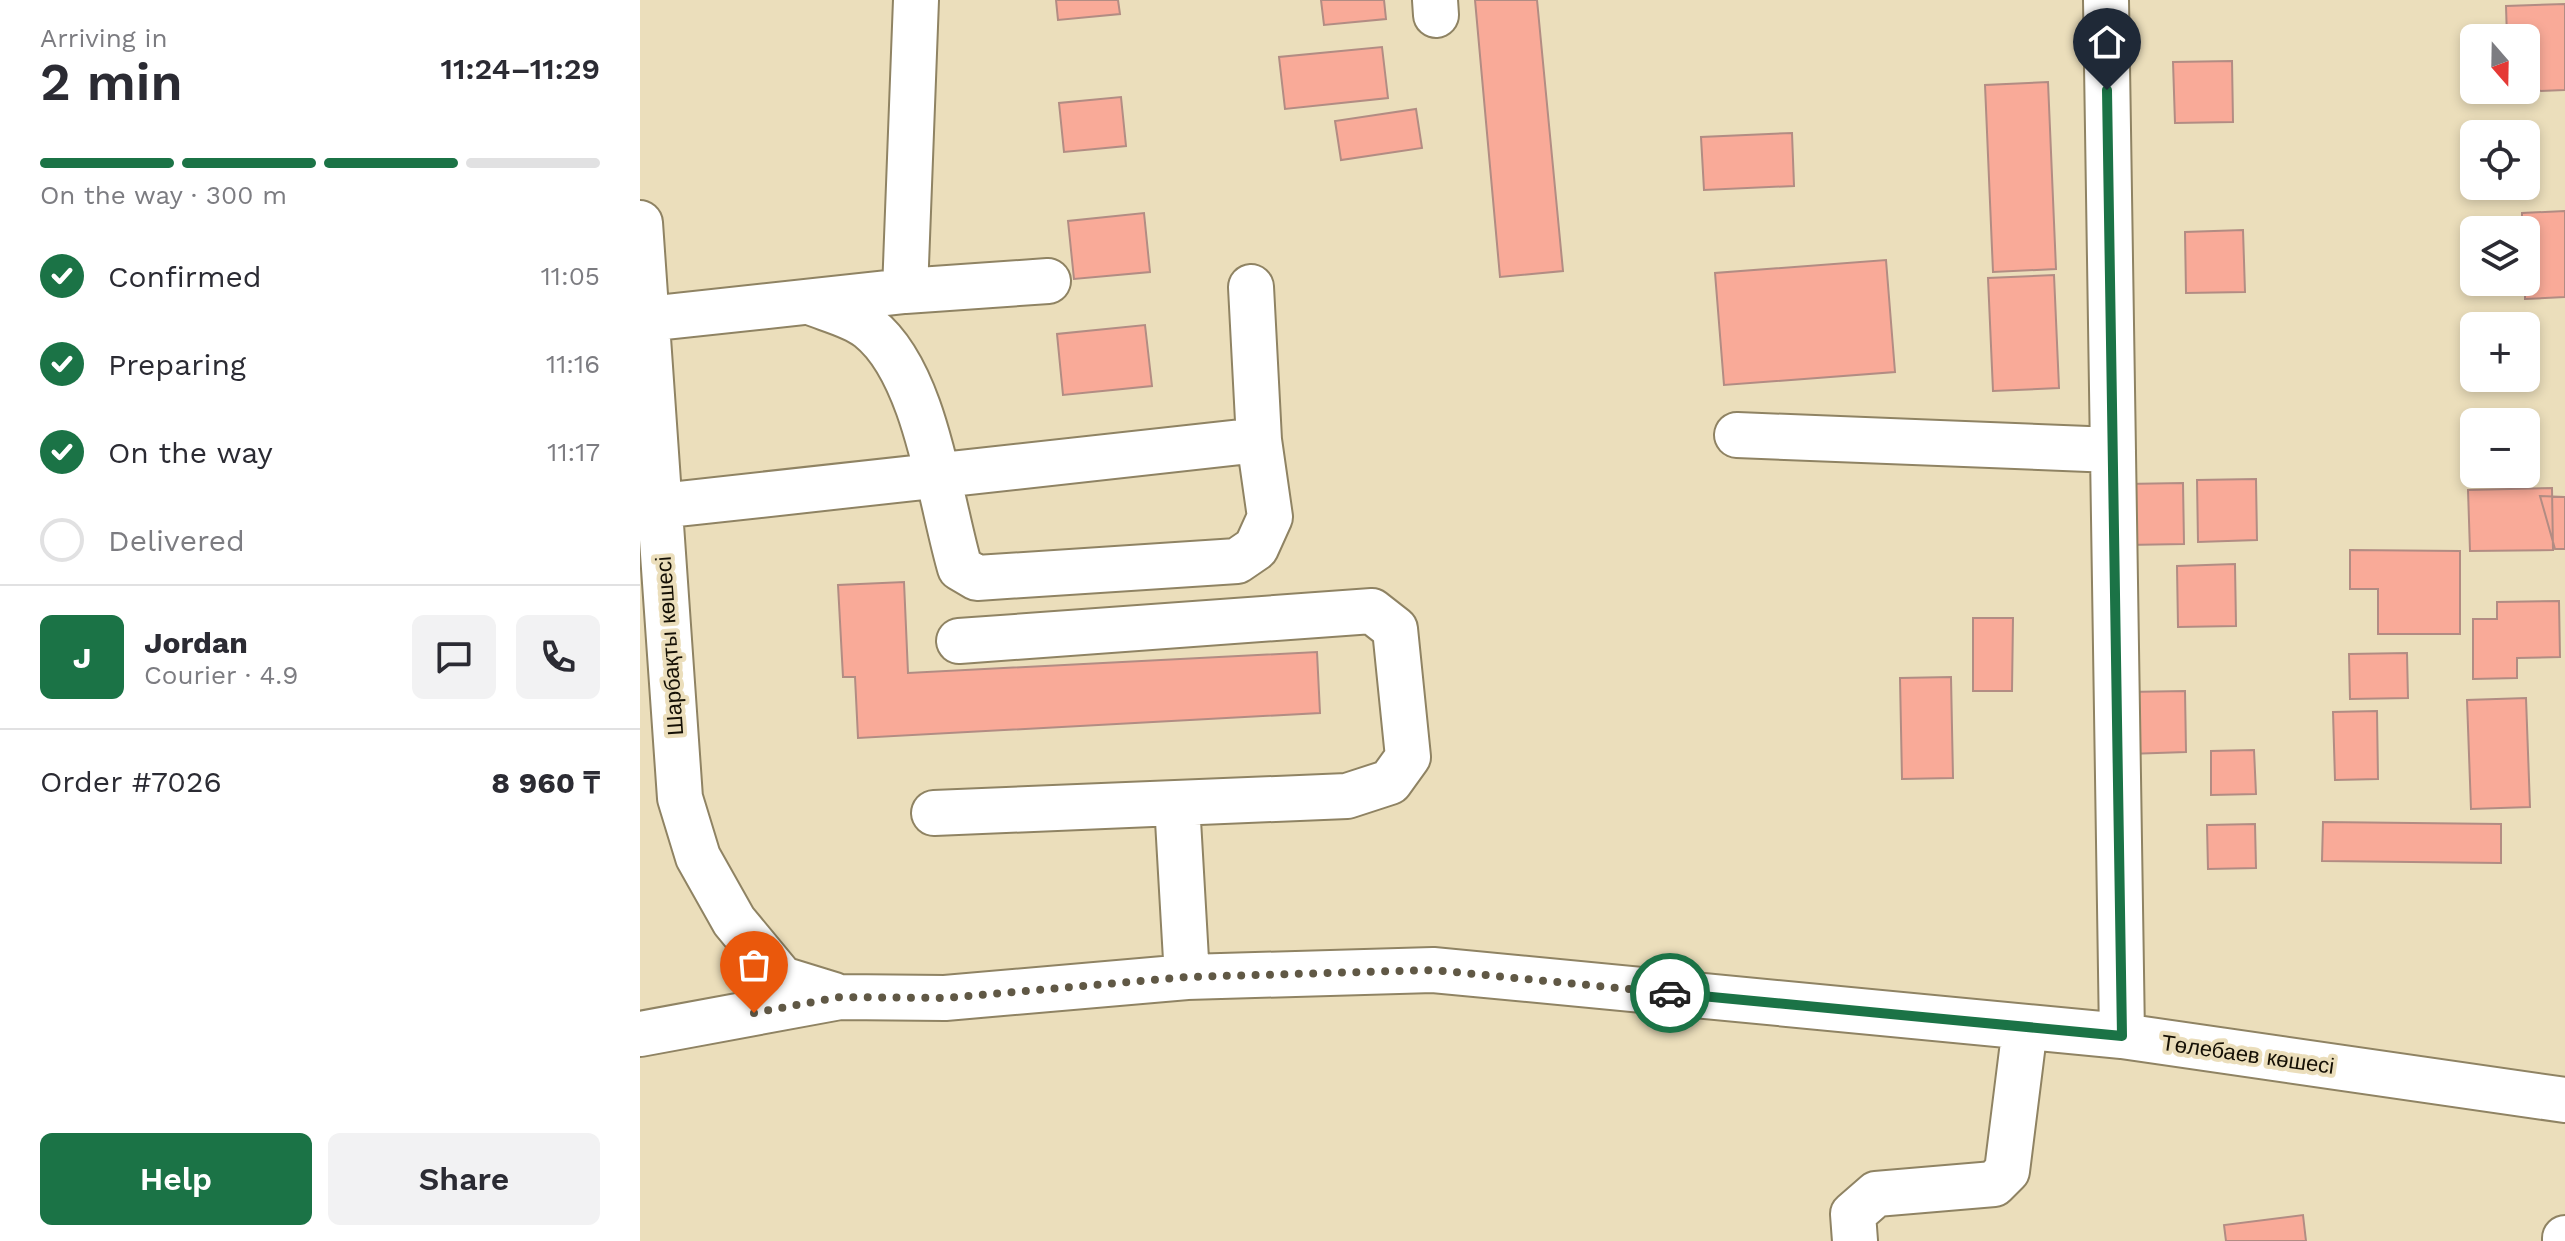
<!DOCTYPE html>
<html lang="en">
<head>
<meta charset="utf-8">
<style>
	body { margin:0; font-family:"Work Sans",sans-serif; background:#f2f2f3; color:#2b2b33; height:100vh; display:flex; flex-direction:column; font-size:30px; white-space:nowrap }
	* { box-sizing:border-box; margin:0 }
	p { font-size:26px; color:#7c7c81 }
	.icon { flex:none; width:44px; height:44px; fill:none; stroke:currentColor; stroke-width:2; stroke-linecap:round; stroke-linejoin:round }
	.map { position:relative; flex:1; overflow:hidden }
	.sheet { display:flex; flex-direction:column; background:#fff; width:640px }
	.sheet>* { flex:none }
	.needle { width:52px; rotate:160deg }
	.tools { position:absolute; left:1820px; top:24px; display:grid; gap:16px }
	.tools a { display:grid; place-items:center; width:80px; height:80px; border-radius:12px; background:#fff; box-shadow:0 4px 12px #0003; font-size:40px }
	.pin { position:absolute; display:grid; place-items:center; width:68px; height:68px; color:#fff; margin:-82px -34px; border-radius:50% 50% 50% 0; rotate:-45deg; box-shadow:0 0 8px #0007 }
	.pin .icon { rotate:45deg }
	.courier { position:absolute; display:grid; place-items:center; width:80px; height:80px; margin:-40px; border:6px solid #1b7346; border-radius:50%; background:#fff; color:#222; box-shadow:0 2px 10px #0007 }
	.summary em { font-style:normal; font-weight:600 }
	.summary div { display:flex; flex-direction:column-reverse }
	.summary { display:flex; align-items:center; justify-content:space-between; height:136px; padding:0 40px }
	h1 { font-size:52px; font-weight:600; line-height:60px }
	.bar { display:grid; grid-template-columns:repeat(4,1fr); gap:12px 8px; align-content:center; height:96px; padding:0 40px }
	.bar i { height:10px; border-radius:6px; background:#e1e1e2 }
	.bar .active { background:#1b7346 }
	.bar p { grid-column:span 4 }
	.line { display:flex; align-items:center; gap:20px; padding:0 40px; border-top:2px solid #e1e1e2 }
	.line div { flex:1 }
	.round { display:grid; place-items:center; flex:none; width:84px; height:84px; border-radius:12px; background:#f2f2f3 }
	ol { padding:0 40px; list-style:none }
	li { display:flex; align-items:center; gap:24px; height:88px }
	li p { margin-inline-start:auto }
	li .icon { padding:8px; border-radius:50%; background:#1b7346; color:#fff; stroke-width:4 }
	li:last-child { color:#7c7c81 }
	li i { width:44px; height:44px; border:4px solid #e1e1e2; border-radius:50% }
	.cta { display:flex; gap:16px; margin-top:auto; padding:16px 40px }
	.cta a { flex:1; height:92px; border-radius:12px; background:#1b7346; color:#fff; font-size:32px; font-weight:600; line-height:92px; text-align:center }
	.cta a+a { background:#f2f2f3; color:#2b2b33 }
	main { display:flex; flex:1; min-height:0 }
	.map>svg:first-child { display:block }
	.building { fill:#f9aa98; stroke:#b28c83; stroke-width:2 }
	.lines { fill:none; stroke-linecap:round; stroke-linejoin:round }
	.minor-casing { stroke:#8f8363; stroke-width:48 }
	.minor { stroke:#fff; stroke-width:44 }
	.done { stroke:#605845; stroke-width:8; stroke-dasharray:0 14.4 }
	.route { stroke:#1b7346; stroke-width:10 }
	.labels { text-anchor:middle; stroke-width:8; stroke-linejoin:round; paint-order:stroke }
	.street-label { font-size:22px; fill:#151005; stroke:#ebdebb }
</style>
</head>
<body>
<main>
<section class="sheet">
<div class="summary"><div><h1>2 min</h1><p>Arriving in</p></div><em>11:24–11:29</em></div>
<div class="bar"><i class="active"></i><i class="active"></i><i class="active"></i><i></i><p>On the way · 300 m</p></div>
<ol>
<li><svg class="icon" aria-label="check" viewBox="0 0 24 24"><path d="M5 12l5 5 9-10"/></svg>Confirmed<p>11:05</p></li>
<li><svg class="icon" aria-label="check" viewBox="0 0 24 24"><path d="M5 12l5 5 9-10"/></svg>Preparing<p>11:16</p></li>
<li><svg class="icon" aria-label="check" viewBox="0 0 24 24"><path d="M5 12l5 5 9-10"/></svg>On the way<p>11:17</p></li>
<li><i></i>Delivered</li>
</ol>
<div class="line" style="height:144px"><b class="round" style="background:#1b7346;color:#fff">J</b><div><b>Jordan</b><p>Courier · 4.9</p></div><a class="round"><svg class="icon" aria-label="chat" viewBox="0 0 24 24"><path d="M4 5h16v11H9l-5 4z"/></svg></a><a class="round"><svg class="icon" aria-label="phone" viewBox="0 0 24 24"><path d="M5 4h4l2 5-3 2q2 4 5 5l2-3 5 2v4C11 20 4 13 5 4z"/></svg></a></div>
<div class="line" style="height:104px"><div>Order #7026</div><b>8 960 ₸</b></div>
<div class="cta"><a>Help</a><a>Share</a></div>
</section>
<div class="map">
<svg width="1925" height="1241" viewBox="0 0 1925 1241">
	<rect width="100%" height="100%" fill="#ebdebb"/>
	<path class="building" d="M 416,0 L 478,0 L 480,14 L 418,20 Z
		M 681,0 L 744,0 L 746,19 L 684,25 Z
		M 835,0 L 897,0 L 923,271 L 860,277 Z
		M 1925,4 L 1925,90 L 1869,92 L 1886,90 L 1886,38 L 1867,38 L 1866,6 Z
		M 742,47 L 748,98 L 645,109 L 639,57 Z
		M 1592,61 L 1593,122 L 1535,123 L 1533,62 Z
		M 1408,82 L 1416,269 L 1353,272 L 1345,85 Z
		M 481,97 L 486,146 L 424,152 L 419,103 Z
		M 776,109 L 782,148 L 701,160 L 695,121 Z
		M 1152,133 L 1154,186 L 1064,190 L 1061,137 Z
		M 1829,145 L 1834,145 L 1834,186 L 1877,186 L 1877,192 L 1830,193 Z
		M 1925,211 L 1925,297 L 1885,299 L 1886,230 L 1882,230 L 1882,213 Z
		M 504,213 L 510,272 L 434,279 L 428,221 Z
		M 1603,230 L 1605,292 L 1546,293 L 1545,232 Z
		M 1246,260 L 1255,372 L 1084,385 L 1075,273 Z
		M 1414,275 L 1419,388 L 1353,391 L 1348,278 Z
		M 505,325 L 512,386 L 423,395 L 417,334 Z
		M 1616,479 L 1617,540 L 1558,542 L 1557,480 Z
		M 1543,483 L 1544,544 L 1486,545 L 1485,484 Z
		M 1912,488 L 1913,550 L 1830,551 L 1828,490 Z
		M 1900,496 L 1925,497 L 1925,549 L 1915,549 Z
		M 1710,550 L 1820,551 L 1820,634 L 1738,634 L 1738,589 L 1710,589 Z
		M 1595,564 L 1596,626 L 1538,627 L 1537,566 Z
		M 264,582 L 268,673 L 677,652 L 680,713 L 218,738 L 215,677 L 203,677 L 198,585 Z
		M 1919,601 L 1920,657 L 1877,658 L 1877,678 L 1833,679 L 1833,619 L 1857,619 L 1857,602 Z
		M 1333,618 L 1373,618 L 1372,691 L 1333,691 Z
		M 1767,653 L 1768,698 L 1710,699 L 1709,654 Z
		M 1311,677 L 1313,778 L 1262,779 L 1260,678 Z
		M 1545,691 L 1546,752 L 1488,754 L 1487,692 Z
		M 1886,698 L 1890,807 L 1831,809 L 1827,700 Z
		M 1737,711 L 1738,779 L 1695,780 L 1693,712 Z
		M 1614,750 L 1616,794 L 1571,795 L 1571,751 Z
		M 1683,822 L 1861,824 L 1861,863 L 1682,861 Z
		M 1615,824 L 1616,868 L 1568,869 L 1567,825 Z
		M 1663,1215 L 1666,1241 L 1586,1241 L 1584,1225 Z"/>
	<g class="lines">
		<g class="minor-casing">
			<path id="minor" d="M 795,0 L 796,15
				M 1466,0 L 1482,1036
				M 0,223 L 40,798 L 58,857 L 94,921 L 142,979 L 194,995
				M 265,291 L 276,0
				M 172,303 C 190,310 214,316 229,328 C 286,373 300,500 320,568 L 337,578 L 597,561 L 616,548 L 630,517 L 619,440 L 611,287
				M 7,319 L 265,291 L 408,281
				M 1097,435 L 1473,450
				M 20,506 L 619,440
				M 537,803 L 547,977
				M 294,813 L 707,796 L 750,782 L 768,757 L 755,629 L 732,611 L 319,641
				M 0,1034 L 200,997 L 305,998 L 547,977 L 793,970 L 1482,1036 L 1925,1100
				M 1215,1241 L 1213,1214 L 1236,1194 L 1354,1184 L 1367,1171 L 1385,1027
				M 1925,1241 L 1925,1238"/>
		</g>
		<use href="#minor" class="minor"/>
	</g>
	<g class="lines">
		<path class="done" d="M 114,1013 L 200,997 L 305,998 L 547,977 L 793,970 L 1030,993"/>
		<path class="route" d="M 1030,993 L 1482,1036 L 1467,90"/>
	</g>
	<g class="labels">
		<g class="street-label">
			<text transform="translate(29 646) rotate(-94)" y="8">Шарбақты көшесі</text>
			<text transform="translate(1608 1054) rotate(8)" y="8">Төлебаев көшесі</text>
		</g>
	</g>
</svg>
<div class="tools">
<a><svg class="needle" viewBox="-14 -14 28 28"><path d="M0-13l5 13h-10z" fill="#e53935"/><path d="M0 13l5-13h-10z" fill="#7c7c81"/></svg></a>
<a><svg class="icon" aria-label="locate" viewBox="0 0 24 24"><circle cx="12" cy="12" r="6"/><path d="M12 2v4M12 18v4M2 12h4M18 12h4"/></svg></a>
<a><svg class="icon" aria-label="layers" viewBox="0 0 24 24"><path d="M12 4l9 5-9 5-9-5zM3 14l9 5 9-5"/></svg></a>
<a>+</a>
<a>−</a>
</div>
<div class="pin" style="left:114px;top:1013px;background:#ea580c"><svg class="icon" aria-label="bag" viewBox="0 0 24 24"><path d="M5 8h14l-1 12H6zM9 8a3 3 0 0 1 6 0"/></svg></div>
<div class="pin" style="left:1467px;top:90px;background:#1f2937"><svg class="icon" aria-label="home" viewBox="0 0 24 24"><path d="M3 11l9-7 9 7M6 9v11h12V9"/></svg></div>
<div class="courier" style="left:1030px;top:993px"><svg class="icon" aria-label="car" viewBox="0 0 24 24"><path d="M5 17H2v-5l4-1 3-4h7l3 4 3 1v5h-3M9 17h6M6 11h13"/><circle cx="7" cy="17" r="2"/><circle cx="17" cy="17" r="2"/></svg></div>
</div>
</main>
</body>
</html>
